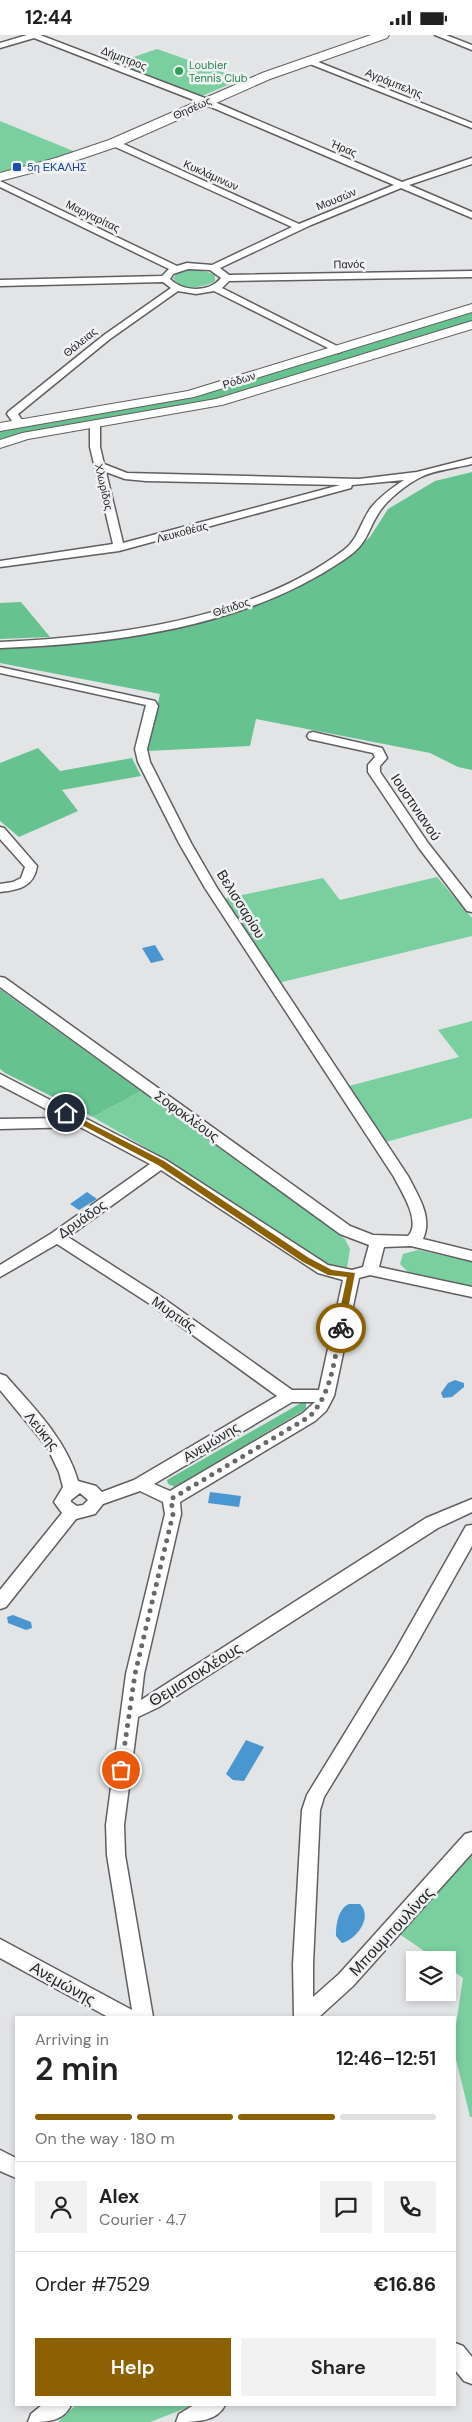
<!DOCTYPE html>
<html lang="en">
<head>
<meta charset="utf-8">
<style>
	body { margin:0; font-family:"DM Sans",sans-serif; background:#f2f2f2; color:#222; height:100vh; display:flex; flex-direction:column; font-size:19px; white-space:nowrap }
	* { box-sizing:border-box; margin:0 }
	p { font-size:16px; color:#767676 }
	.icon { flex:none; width:28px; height:28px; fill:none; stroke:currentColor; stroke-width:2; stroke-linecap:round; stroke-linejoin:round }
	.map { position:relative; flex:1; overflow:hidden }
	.details { position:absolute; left:15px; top:1981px; width:441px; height:390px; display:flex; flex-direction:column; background:#fff; border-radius:0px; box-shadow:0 2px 8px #0003 }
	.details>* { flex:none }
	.controls { position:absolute; left:406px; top:1916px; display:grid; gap:10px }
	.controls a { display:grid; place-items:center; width:50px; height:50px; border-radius:0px; background:#fff; box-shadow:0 2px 8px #0003; font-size:25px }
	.pin { position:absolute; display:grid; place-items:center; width:42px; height:42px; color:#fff; margin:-21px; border:2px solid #fff; border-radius:50%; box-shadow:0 1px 5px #0007 }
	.courier { position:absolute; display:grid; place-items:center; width:50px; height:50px; margin:-25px; border:4px solid #8b6102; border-radius:50%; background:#fff; color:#222; box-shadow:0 1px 6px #0007 }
	.summary em { font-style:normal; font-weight:600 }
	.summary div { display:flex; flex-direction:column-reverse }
	.summary { display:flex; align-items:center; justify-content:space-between; height:85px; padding:0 20px }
	h1 { font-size:32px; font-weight:600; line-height:38px }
	.bar { display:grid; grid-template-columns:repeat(4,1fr); gap:8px 5px; align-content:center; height:60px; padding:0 20px }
	.bar i { height:6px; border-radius:4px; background:#e0e0e0 }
	.bar .on { background:#8b6102 }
	.bar p { grid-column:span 4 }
	.line { display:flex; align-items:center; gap:12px; padding:0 20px; border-top:1px solid #e0e0e0 }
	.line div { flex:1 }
	.round { display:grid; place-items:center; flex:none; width:52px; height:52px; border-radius:0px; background:#f2f2f2 }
	.action { display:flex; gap:10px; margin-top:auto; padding:10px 20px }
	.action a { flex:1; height:58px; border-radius:0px; background:#8b6102; color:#fff; font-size:20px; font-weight:600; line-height:58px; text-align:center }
	.action a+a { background:#f2f2f2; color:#222 }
	.status { display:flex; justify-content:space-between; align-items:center; height:35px; padding:0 25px; background:#fff; direction:ltr }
	.status svg { height:14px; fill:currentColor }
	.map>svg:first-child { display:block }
	.green { fill:#7acf9f }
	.forest { fill:#66c390 }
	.water { fill:#4996d1 }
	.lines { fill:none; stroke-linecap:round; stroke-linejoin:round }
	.minor-casing { stroke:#5f5f61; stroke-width:3 }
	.tertiary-casing { stroke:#5f5f61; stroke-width:2 }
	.primary-casing { stroke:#5f5f61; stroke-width:2 }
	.minor { fill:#fff; fill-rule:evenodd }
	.tertiary { fill:#fff; fill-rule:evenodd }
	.primary { fill:#fff; fill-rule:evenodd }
	.route { fill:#8b6102 }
	.done { stroke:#68686a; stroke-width:5; stroke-dasharray:0 9 }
	.leisure-dot { fill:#2e9e5b; stroke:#f0f1f3; stroke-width:2 }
	.transit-dot { fill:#1a4fb4; stroke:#f0f1f3; stroke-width:2 }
	.labels { text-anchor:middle; stroke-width:5; stroke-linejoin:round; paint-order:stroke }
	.far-street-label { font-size:11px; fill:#262627; stroke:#f0f1f3 }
	.far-leisure-label { font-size:11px; fill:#27864d; stroke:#f0f1f3; text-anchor:start }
	.far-transit-label { font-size:11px; fill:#164399; stroke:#f0f1f3; text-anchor:start }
	.street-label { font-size:14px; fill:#262627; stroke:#f0f1f3 }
	.near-street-label { font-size:16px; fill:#262627; stroke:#f0f1f3 }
</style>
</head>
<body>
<div class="status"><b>12:44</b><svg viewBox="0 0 49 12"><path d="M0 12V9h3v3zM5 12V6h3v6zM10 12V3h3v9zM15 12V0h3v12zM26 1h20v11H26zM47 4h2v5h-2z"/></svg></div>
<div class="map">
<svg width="472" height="2387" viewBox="0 0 472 2387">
	<rect width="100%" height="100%" fill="#e3e4e6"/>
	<path class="green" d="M 157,14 L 242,44 L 202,61 L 116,28 Z
		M 0,86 L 78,118 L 0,138 Z
		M 194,234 L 215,239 L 215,246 C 204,253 181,256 173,243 L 178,237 Z
		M 437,842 L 472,883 L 472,901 L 278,948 L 223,864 L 323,843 L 340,865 Z
		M 472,986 L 472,1083 L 386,1107 L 349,1051 L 459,1022 L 438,995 Z
		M 141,1056 L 345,1204 L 350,1214 L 347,1233 L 337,1235 L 330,1233 L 167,1125 L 93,1082 Z
		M 418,1215 L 472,1227 L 472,1251 L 408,1237 L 400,1229 L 403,1219 Z
		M 472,1818 L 472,2082 L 470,2082 L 455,2020 L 455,1996 L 463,1943 L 448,1932 L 448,1925 L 437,1925 L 398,1898 Z
		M 76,2370 L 194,2370 L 150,2387 L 58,2387 Z"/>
	<path class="forest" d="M 472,276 L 472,287 L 251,355 L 203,367 L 0,405 L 0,396 L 20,391 L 184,364 L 226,353 Z
		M 472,437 L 472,735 L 458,732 L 430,718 L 256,684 L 250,711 L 147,716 L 160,659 L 0,628 L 0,613 L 36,613 L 105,605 L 148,597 L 246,571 L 334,532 L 370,502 L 388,474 L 435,446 Z
		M 21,567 L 50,602 L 0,604 L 0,568 Z
		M 38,713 L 60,736 L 132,723 L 141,741 L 62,755 L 78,776 L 19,802 L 0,786 L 0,728 Z
		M 0,954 L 8,960 L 141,1056 L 93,1082 L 5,1038 L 0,1034 Z
		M 301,1368 L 306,1368 L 306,1374 L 175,1452 L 168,1449 L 167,1445 Z"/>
	<path class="water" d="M 155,910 L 164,925 L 151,928 L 142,913 Z
		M 87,1157 L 97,1164 L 79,1175 L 70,1169 Z
		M 455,1345 L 464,1348 L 464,1352 L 452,1362 L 443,1363 L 441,1358 L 448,1348 Z
		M 210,1457 L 241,1461 L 239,1472 L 208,1468 Z
		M 13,1580 L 31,1587 L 32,1593 L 26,1595 L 8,1588 L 7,1582 Z
		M 246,1705 L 264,1712 L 244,1746 L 233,1745 L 226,1739 Z
		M 349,1869 L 360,1869 C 373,1882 357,1904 342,1908 L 336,1901 C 336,1889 338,1874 349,1869 Z"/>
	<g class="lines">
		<g class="minor-casing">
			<path id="minor" d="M 27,0 L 40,0 L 210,65 L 402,147 L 472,123 L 472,129 L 409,150 L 472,177 L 472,183 L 401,153 L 311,190 L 220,233 L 229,240 L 472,236 L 472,242 L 229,246 L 222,253 L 341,313 L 341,317 L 338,318 L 214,256 L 196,259 L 178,256 L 110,304 L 18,379 L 24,388 L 15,390 L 7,379 L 8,377 L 104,300 L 171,253 L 163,247 L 0,251 L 0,245 L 162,241 L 169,234 L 0,152 L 0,146 L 177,231 L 187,228 L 212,230 L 292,192 L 111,110 L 111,106 L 117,106 L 299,189 L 394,150 L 204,69 L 34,3 L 0,13 L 0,8 ZM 188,234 L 210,235 L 221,243 C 209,258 183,257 170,244 L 173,239 Z
				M 435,0 L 446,0 L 472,10 L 472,15 Z
				M 308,23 L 472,88 L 472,93 L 305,27 L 304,25 Z
				M 95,387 L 100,390 L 100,412 L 104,429 L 127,438 L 359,444 L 417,437 L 472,423 L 472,429 C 456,433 435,435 421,442 C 407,449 388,464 380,476 C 366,497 369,508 345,524 C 246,592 117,609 0,613 L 0,607 C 113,602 251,585 344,515 C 358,504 360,489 370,474 C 379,462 392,453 404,445 L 352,450 L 351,453 L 119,516 L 0,532 L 0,526 L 113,509 L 90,412 L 90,390 ZM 106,437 L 125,444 L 146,446 L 340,450 L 123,508 Z
				M 0,632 L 155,666 L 158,671 L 147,714 L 150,727 L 191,808 L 217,853 L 408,1141 C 418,1161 433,1182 423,1204 L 472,1216 L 472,1226 L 411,1211 L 384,1212 L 379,1232 L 472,1252 L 472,1262 L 370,1240 L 359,1243 L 334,1361 L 326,1376 L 315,1386 L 180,1467 L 181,1479 L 144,1639 L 141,1665 L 426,1483 L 472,1464 L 472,1477 L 438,1493 L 159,1672 L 138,1682 L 124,1790 L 125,1820 L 153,1982 L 108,1982 L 0,1923 L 0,1904 L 132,1975 L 107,1820 L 106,1790 L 126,1639 L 165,1479 L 163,1467 L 140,1456 L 103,1469 L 95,1479 L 76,1484 L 6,1572 L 0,1574 L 0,1555 L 62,1478 L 54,1467 L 63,1452 L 59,1437 L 47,1412 L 0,1355 L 0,1339 L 6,1341 C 34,1373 66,1404 78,1446 L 96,1451 L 102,1457 L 134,1445 L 277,1361 L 150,1269 L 57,1209 L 0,1242 L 0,1230 L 52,1198 L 150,1129 L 80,1092 L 0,1094 L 0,1084 L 63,1083 L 0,1050 L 0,1039 L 166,1125 L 328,1230 L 352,1235 L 363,1232 L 369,1210 L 340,1199 L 0,952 L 0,942 L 5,943 L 350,1191 L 373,1200 L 408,1201 C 422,1187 401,1156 394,1142 L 205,853 L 179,808 L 138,727 L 135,714 L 146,670 L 0,638 ZM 161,1135 L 318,1238 L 343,1245 L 319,1355 L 292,1355 L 160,1261 L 68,1202 ZM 292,1367 L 315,1367 L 303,1378 L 170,1456 L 154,1449 ZM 80,1458 L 88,1465 L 83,1470 L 77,1471 L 71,1467 L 71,1465 Z
				M 313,697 L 382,713 L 387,723 L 380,731 L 380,737 L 428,808 L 472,864 L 472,877 L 467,876 L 419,813 L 368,737 L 368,730 L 375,722 L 373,718 L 309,704 L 307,701 L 309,698 Z
				M 0,792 L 4,793 L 37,831 C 34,852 18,855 0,857 L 0,849 L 13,847 L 21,843 L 25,832 L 0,804 Z
				M 472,1490 L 472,1511 L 406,1628 L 324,1762 L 320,1775 L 313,1929 L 313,1962 L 339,1939 L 465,1799 L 472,1797 L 472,1818 L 353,1951 L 319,1982 L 294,1982 L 293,1929 L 302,1775 L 307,1760 L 394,1618 L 466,1491 Z
				M 0,2115 L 16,2123 L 16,2143 L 0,2136 Z
				M 455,2308 L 463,2311 L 472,2322 L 472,2349 L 464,2346 L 455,2335 Z
				M 42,2370 L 71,2370 C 63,2387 47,2387 28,2387 L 31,2379 Z
				M 194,2370 L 225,2370 C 217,2387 195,2387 176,2387 L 179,2379 Z"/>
		</g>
		<g class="tertiary-casing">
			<path id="tertiary" d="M 472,269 L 472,277 L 194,362 L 0,396 L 0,388 L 188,356 Z
				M 472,286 L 472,294 L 222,370 L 28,404 L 0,413 L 0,405 L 22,398 L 216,364 Z"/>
		</g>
		<g class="primary-casing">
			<path id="primary" d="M 371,0 L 389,0 L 387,3 L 270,44 L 119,111 L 66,129 L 0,146 L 0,138 L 56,123 L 109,105 L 262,38 Z"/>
		</g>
		<use href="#minor" class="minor"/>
		<use href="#tertiary" class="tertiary"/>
		<use href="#primary" class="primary"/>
	</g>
	<path class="route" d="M 66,1076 L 164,1126 L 309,1223 L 332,1235 L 355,1238 L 344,1295 L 336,1293 L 347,1242 L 328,1240 L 303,1227 L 158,1130 L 63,1080 L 62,1078 Z"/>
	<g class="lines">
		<path class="done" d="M 121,1735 L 135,1639 L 173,1479 L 171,1464 L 309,1382 C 332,1359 334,1324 341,1293"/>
	</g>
	<circle class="leisure-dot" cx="179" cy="36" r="5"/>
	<rect class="transit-dot" x="12" y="127" width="10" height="10" rx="2.5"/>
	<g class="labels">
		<g class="far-street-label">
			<text transform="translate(124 23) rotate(21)" y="4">Δήμητρος</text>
			<text transform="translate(394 48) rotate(22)" y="4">Αγράμπελης</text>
			<text transform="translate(192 73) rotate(-24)" y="4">Θησέως</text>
			<text transform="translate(344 113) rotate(23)" y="4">Ήρας</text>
			<text transform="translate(211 140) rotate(24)" y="4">Κυκλάμινων</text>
			<text transform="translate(336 164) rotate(-22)" y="4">Μουσών</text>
			<text transform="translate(93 181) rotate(26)" y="4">Μαργαρίτας</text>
			<text transform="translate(349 229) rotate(-1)" y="4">Πανός</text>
			<text transform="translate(80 307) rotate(-39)" y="4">Θάλειας</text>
			<text transform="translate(239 345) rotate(-17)" y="4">Ρόδων</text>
			<text transform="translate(104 452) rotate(77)" y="4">Χλωρίδος</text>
			<text transform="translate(182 497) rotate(-15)" y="4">Λευκοθέας</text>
			<text transform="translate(231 572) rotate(-18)" y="4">Θέτιδος</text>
		</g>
		<g class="far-leisure-label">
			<text x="189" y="34">Loubier<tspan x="189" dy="13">Tennis Club</tspan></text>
		</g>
		<g class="far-transit-label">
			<text x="27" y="136">5η ΕΚΑΛΗΣ</text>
		</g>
		<g class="street-label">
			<text transform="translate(416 772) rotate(56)" y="5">Ιουστινιανού</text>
			<text transform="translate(241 869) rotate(58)" y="5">Βελισσαρίου</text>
			<text transform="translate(187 1081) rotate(36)" y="5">Σοφοκλέους</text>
			<text transform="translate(82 1184) rotate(-35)" y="5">Δρυάδος</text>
			<text transform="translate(174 1279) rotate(35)" y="5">Μυρτιάς</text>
			<text transform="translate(42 1396) rotate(51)" y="5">Λεύκης</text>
			<text transform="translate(211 1407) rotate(-31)" y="5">Ανεμώνης</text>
		</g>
		<g class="near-street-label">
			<text transform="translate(195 1639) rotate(-32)" y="6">Θεμιστοκλέους</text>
			<text transform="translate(391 1896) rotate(-47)" y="6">Μπουμπουλίνας</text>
			<text transform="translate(63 1948) rotate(29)" y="6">Ανεμώνης</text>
		</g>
	</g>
</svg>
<div class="controls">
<a><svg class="icon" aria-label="layers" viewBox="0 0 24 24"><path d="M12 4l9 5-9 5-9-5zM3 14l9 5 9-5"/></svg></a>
</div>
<div class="pin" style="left:121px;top:1735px;background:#ea580c"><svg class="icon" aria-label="bag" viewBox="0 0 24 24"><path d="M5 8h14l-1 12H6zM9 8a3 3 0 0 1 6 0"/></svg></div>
<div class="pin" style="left:66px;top:1078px;background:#1f2937"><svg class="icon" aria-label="home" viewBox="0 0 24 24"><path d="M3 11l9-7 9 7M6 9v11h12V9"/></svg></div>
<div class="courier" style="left:341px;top:1293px"><svg class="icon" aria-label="bike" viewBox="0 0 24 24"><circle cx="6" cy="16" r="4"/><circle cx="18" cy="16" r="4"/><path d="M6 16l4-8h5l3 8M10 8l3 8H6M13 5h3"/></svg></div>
<section class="details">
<div class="summary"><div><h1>2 min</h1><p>Arriving in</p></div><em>12:46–12:51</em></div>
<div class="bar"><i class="on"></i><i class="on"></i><i class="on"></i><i></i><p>On the way · 180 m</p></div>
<div class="line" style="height:90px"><a class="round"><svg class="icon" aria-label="person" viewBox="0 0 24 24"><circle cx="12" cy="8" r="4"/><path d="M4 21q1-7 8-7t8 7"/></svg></a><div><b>Alex</b><p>Courier · 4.7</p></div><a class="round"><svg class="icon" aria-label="chat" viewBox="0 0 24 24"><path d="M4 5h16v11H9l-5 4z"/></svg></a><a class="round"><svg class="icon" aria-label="phone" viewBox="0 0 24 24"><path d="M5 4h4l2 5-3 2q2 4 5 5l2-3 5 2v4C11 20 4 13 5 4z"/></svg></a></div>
<div class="line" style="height:65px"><div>Order #7529</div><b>€16.86</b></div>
<div class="action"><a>Help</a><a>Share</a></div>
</section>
</div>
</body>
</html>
